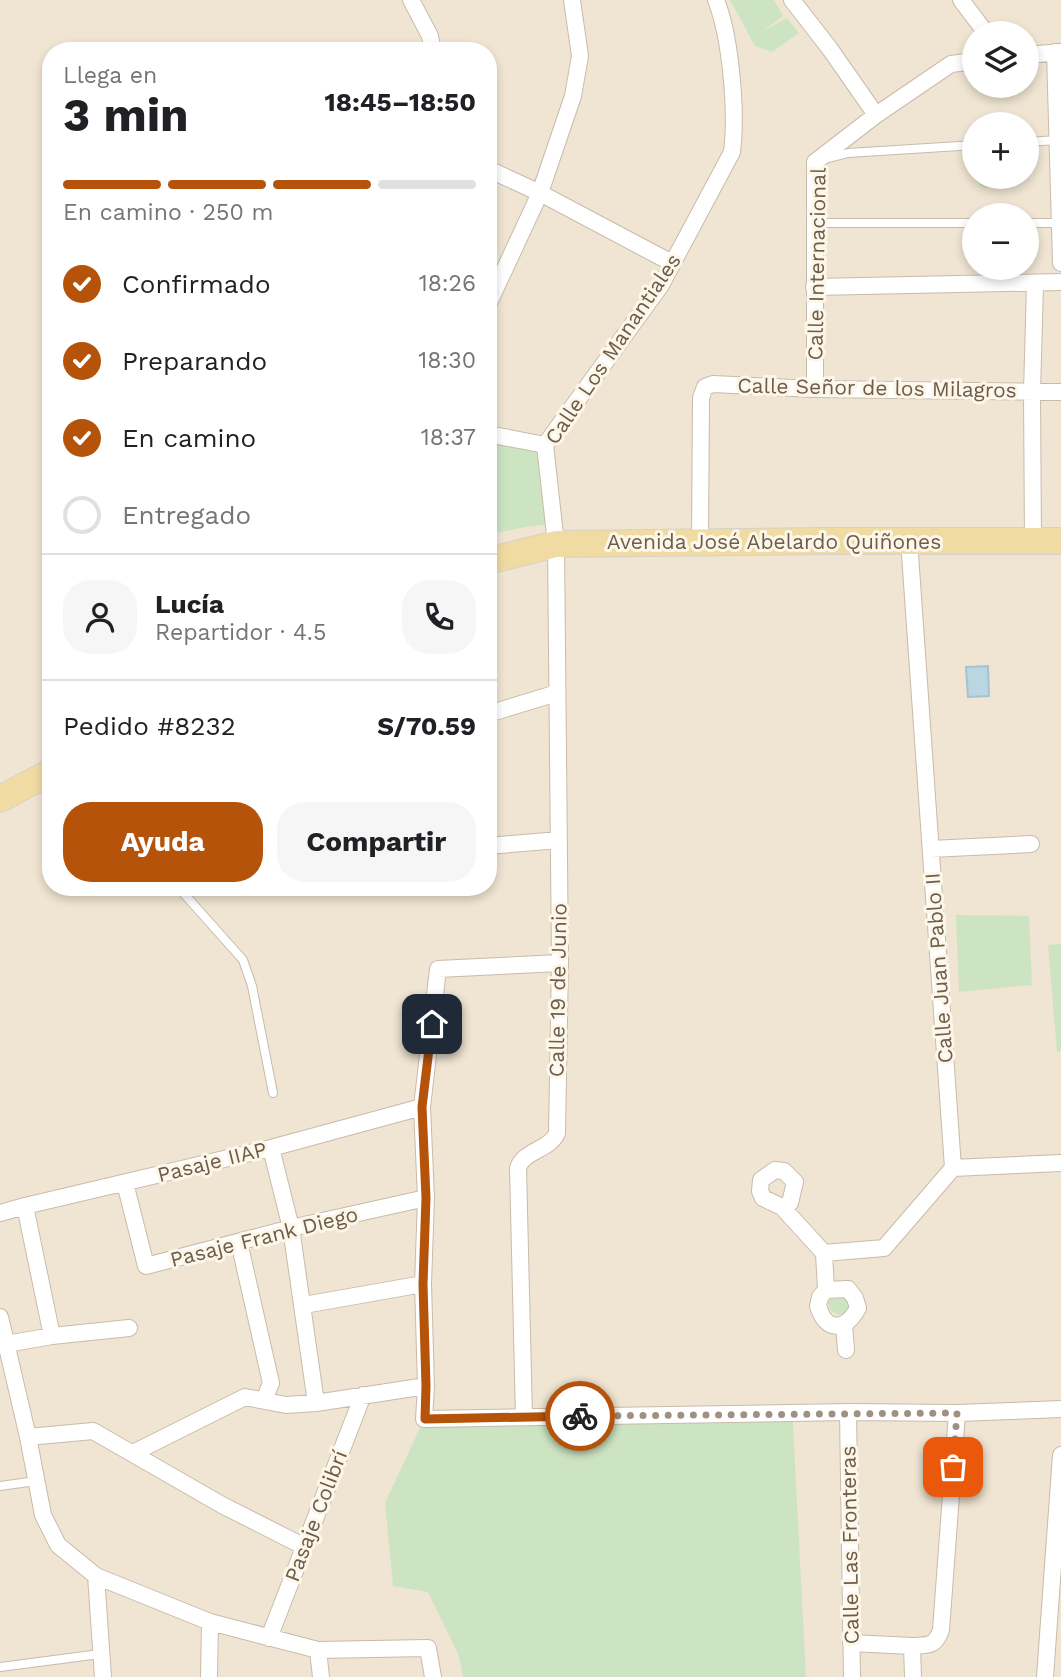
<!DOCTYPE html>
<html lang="es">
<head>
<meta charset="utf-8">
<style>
	body { margin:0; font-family:"Work Sans",sans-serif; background:#f6f6f6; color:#202124; height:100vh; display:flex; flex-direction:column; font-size:26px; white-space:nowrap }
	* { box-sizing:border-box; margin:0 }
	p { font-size:23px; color:#757577 }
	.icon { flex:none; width:38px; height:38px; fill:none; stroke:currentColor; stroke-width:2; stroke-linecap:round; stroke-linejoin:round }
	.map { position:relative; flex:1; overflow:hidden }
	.details { position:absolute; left:42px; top:42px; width:455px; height:854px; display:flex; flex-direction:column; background:#fff; border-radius:28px; box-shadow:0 4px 10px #0003 }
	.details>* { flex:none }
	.fabs { position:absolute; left:962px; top:21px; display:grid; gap:14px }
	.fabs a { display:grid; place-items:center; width:77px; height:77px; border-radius:50%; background:#fff; box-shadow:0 4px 10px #0003; font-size:35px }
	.pin { position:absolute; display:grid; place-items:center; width:60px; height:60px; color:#fff; margin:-30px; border-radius:14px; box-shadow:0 4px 10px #0006 }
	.courier { position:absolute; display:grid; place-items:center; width:70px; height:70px; margin:-35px; border:5px solid #b45309; border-radius:50%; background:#fff; color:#222; box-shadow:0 2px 9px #0007 }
	.overview em { font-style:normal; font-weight:700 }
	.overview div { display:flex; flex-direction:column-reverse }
	.overview { display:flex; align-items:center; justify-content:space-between; height:119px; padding:0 21px }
	h1 { font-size:46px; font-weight:700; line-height:52px }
	.bar { display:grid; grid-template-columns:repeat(4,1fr); gap:10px 7px; align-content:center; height:84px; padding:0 21px }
	.bar i { height:9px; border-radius:5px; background:#e0e0e0 }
	.bar .on { background:#b45309 }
	.bar p { grid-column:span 4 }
	.line { display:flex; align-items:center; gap:18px; padding:0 21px; border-top:2px solid #e0e0e0 }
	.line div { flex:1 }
	.round { display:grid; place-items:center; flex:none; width:74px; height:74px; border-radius:28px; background:#f6f6f6 }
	ol { padding:0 21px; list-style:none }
	li { display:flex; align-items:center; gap:21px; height:77px }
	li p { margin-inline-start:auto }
	li .icon { padding:7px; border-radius:50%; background:#b45309; color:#fff; stroke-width:4 }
	li:last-child { color:#757577 }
	li i { width:38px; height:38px; border:4px solid #e0e0e0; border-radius:50% }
	.button { display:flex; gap:14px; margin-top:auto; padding:14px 21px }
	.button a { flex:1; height:80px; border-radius:28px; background:#b45309; color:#fff; font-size:28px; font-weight:700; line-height:80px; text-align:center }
	.button a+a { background:#f6f6f6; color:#202124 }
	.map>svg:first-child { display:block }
	.residential { fill:#f0e5d2; fill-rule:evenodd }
	.green { fill:#cde4c3 }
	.water { fill:#bad6e0; stroke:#a2c4d0; stroke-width:2 }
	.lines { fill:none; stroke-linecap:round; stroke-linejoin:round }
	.lane-casing { stroke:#c8bbab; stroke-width:10 }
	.street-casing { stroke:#c8bbab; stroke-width:18 }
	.primary-casing { stroke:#d6d1cd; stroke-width:28 }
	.lane { stroke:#fff; stroke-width:8 }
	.street { stroke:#fff; stroke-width:16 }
	.primary { stroke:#f0dca2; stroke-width:26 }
	.done { stroke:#9f9181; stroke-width:7; stroke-dasharray:0 12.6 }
	.route { stroke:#b45309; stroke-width:9 }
	.labels { text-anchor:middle; stroke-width:6; stroke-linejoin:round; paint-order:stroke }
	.street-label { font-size:21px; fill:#6e5c4c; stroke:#fcf7e8 }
</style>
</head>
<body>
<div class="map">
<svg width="1061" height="1677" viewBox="0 0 1061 1677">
	<rect width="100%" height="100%" fill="#f9f3e3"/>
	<path class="residential" d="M 0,0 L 1061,0 L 1061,1677 L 0,1677 ZM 975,33 L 1027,33 L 1027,86 L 975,86 ZM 51,51 L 488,51 L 488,887 L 51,887 ZM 975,124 L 1027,124 L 1027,177 L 975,177 ZM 975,215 L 1027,215 L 1027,268 L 975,268 Z"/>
	<path class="green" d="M 730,0 L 774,0 L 783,16 L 762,32 L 787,18 L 799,33 L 772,52 L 755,46 Z
		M 976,177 L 1007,177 L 1006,181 L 985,188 L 980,186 Z
		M 488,437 L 550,450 L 559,523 L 525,527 L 488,535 Z
		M 956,915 L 1029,916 L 1032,985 L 959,992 Z
		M 1061,944 L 1061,1051 L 1057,1052 L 1048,945 Z
		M 846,1296 L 849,1306 L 846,1312 L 839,1315 L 830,1310 L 828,1304 L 830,1297 Z
		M 792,1405 L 806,1677 L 463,1677 L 459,1656 L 428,1592 L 393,1586 L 385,1503 L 424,1419 Z"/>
	<path class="water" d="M 988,666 L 989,696 L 968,697 L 966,667 Z"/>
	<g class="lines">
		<g class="lane-casing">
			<path id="lane" d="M 1027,142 L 1058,140
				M 825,159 L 848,153 L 975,145
				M 814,223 L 975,223
				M 1027,223 L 1060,223
				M 178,887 L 243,960 L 252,986 L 273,1093
				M 0,1486 L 36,1481
				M 0,1667 L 100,1654"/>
		</g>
		<g class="street-casing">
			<path id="street" d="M 411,0 L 430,36 L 433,51
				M 792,0 L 830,49 L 876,115
				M 961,0 L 986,33
				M 1055,52 L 1061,263
				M 1027,55 L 1061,52
				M 488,169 L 540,193 L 672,263
				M 814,287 L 1061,282
				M 488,305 L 540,193 L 573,96 L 580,56 L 572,0
				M 815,389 L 815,162 L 876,115 L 951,64 L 975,61
				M 488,434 L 545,445
				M 1033,541 L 1032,392 L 1035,284
				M 700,542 L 701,398 L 705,387 L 713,384 L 815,389 L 1061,392
				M 488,714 L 557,693
				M 488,846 L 559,840
				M 931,849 L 1031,844
				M 560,963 L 438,969 L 422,1107 L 426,1198 L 423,1284 L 426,1386 L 424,1419 L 848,1412 L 957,1413 L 1061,1409
				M 271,1148 L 291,1228 L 316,1403
				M 953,1168 L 1061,1163
				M 125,1183 L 146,1266 L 291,1228 L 426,1198
				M 25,1206 L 52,1336
				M 782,1207 L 790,1203 L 795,1182 L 784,1171 L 775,1170 L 761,1180 L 760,1191 L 763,1198 L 782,1207 L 824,1253 L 884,1248 L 953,1168 L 909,540
				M 0,1213 L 25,1206 L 271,1148 L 422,1107
				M 239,1242 L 271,1383 L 264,1400
				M 824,1253 L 826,1290 L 820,1297 L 818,1306 C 826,1333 846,1331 858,1308 L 855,1298 L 848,1289 L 826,1290
				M 304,1305 L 423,1284
				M 0,1317 L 28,1437 L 43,1515 L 58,1545 L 96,1576 L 210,1622 L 318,1650 L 428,1648 L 433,1677
				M 844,1325 L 846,1350
				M 6,1344 L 52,1336 L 129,1328
				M 848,1412 L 852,1677
				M 524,1417 L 518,1168 C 524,1150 550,1150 557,1133 L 560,963 L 556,544 L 545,445 L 661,285 L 732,152 C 737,112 731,38 716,0
				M 28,1437 L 93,1431 L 222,1505 L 303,1546
				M 133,1453 L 245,1397 L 286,1405 L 316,1403 L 426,1386
				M 96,1576 L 103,1677
				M 269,1638 L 363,1395
				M 851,1643 L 912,1646
				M 318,1650 L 321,1677
				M 209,1677 L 210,1622
				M 913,1677 L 912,1646 C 928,1645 935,1647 941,1630 L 957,1413
				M 1045,1677 L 1061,1455"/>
		</g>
		<g class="primary-casing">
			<path id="primary" d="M 488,561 L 556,544 L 822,541 L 1061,541
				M 0,799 L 51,772"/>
		</g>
		<use href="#lane" class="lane"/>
		<use href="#street" class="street"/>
		<use href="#primary" class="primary"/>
	</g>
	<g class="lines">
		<path class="done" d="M 580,1416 L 957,1413 L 953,1467"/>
		<path class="route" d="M 432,1024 L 422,1107 L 426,1198 L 423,1284 L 426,1386 L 425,1419 L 580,1416"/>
	</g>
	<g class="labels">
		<g class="street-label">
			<text transform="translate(817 264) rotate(-89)" y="7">Calle Internacional</text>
			<text transform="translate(613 349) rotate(-56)" y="7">Calle Los Manantiales</text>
			<text transform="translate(877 388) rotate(1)" y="7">Calle Señor de los Milagros</text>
			<text x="774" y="549">Avenida José Abelardo Quiñones</text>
			<text transform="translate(939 968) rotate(-94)" y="7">Calle Juan Pablo II</text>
			<text transform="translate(558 990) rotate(-89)" y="7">Calle 19 de Junio</text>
			<text transform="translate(212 1162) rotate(-14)" y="7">Pasaje IIAP</text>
			<text transform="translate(264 1237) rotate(-14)" y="7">Pasaje Frank Diego</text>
			<text transform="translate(316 1516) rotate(-69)" y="7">Pasaje Colibrí</text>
			<text transform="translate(850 1545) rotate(-91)" y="7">Calle Las Fronteras</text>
		</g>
	</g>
</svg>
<div class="fabs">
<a><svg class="icon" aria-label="layers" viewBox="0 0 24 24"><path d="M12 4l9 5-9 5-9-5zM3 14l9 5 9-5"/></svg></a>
<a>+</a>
<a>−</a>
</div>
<div class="pin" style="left:953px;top:1467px;background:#ea580c"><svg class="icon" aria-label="bag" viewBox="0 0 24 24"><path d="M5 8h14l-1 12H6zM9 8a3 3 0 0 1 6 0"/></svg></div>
<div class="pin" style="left:432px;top:1024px;background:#1f2937"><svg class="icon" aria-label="home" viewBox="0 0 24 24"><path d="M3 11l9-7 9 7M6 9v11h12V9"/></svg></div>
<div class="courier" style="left:580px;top:1416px"><svg class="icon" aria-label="bike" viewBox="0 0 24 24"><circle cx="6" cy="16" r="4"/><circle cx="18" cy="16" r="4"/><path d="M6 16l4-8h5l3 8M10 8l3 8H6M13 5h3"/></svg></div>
<section class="details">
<div class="overview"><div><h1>3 min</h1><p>Llega en</p></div><em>18:45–18:50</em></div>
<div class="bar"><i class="on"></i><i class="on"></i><i class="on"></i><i></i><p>En camino · 250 m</p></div>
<ol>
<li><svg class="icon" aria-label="check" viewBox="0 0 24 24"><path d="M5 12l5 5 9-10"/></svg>Confirmado<p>18:26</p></li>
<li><svg class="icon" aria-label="check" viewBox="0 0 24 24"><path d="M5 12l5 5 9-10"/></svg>Preparando<p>18:30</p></li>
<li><svg class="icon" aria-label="check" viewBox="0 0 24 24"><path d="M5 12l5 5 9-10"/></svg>En camino<p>18:37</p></li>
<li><i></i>Entregado</li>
</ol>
<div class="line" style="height:126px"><a class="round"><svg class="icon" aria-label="person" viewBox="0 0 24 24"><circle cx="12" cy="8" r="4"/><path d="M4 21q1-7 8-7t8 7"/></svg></a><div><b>Lucía</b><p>Repartidor · 4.5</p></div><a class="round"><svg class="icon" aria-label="phone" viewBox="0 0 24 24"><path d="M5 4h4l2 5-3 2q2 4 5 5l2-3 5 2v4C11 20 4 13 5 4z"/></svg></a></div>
<div class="line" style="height:91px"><div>Pedido #8232</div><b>S/70.59</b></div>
<div class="button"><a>Ayuda</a><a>Compartir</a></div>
</section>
</div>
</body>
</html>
